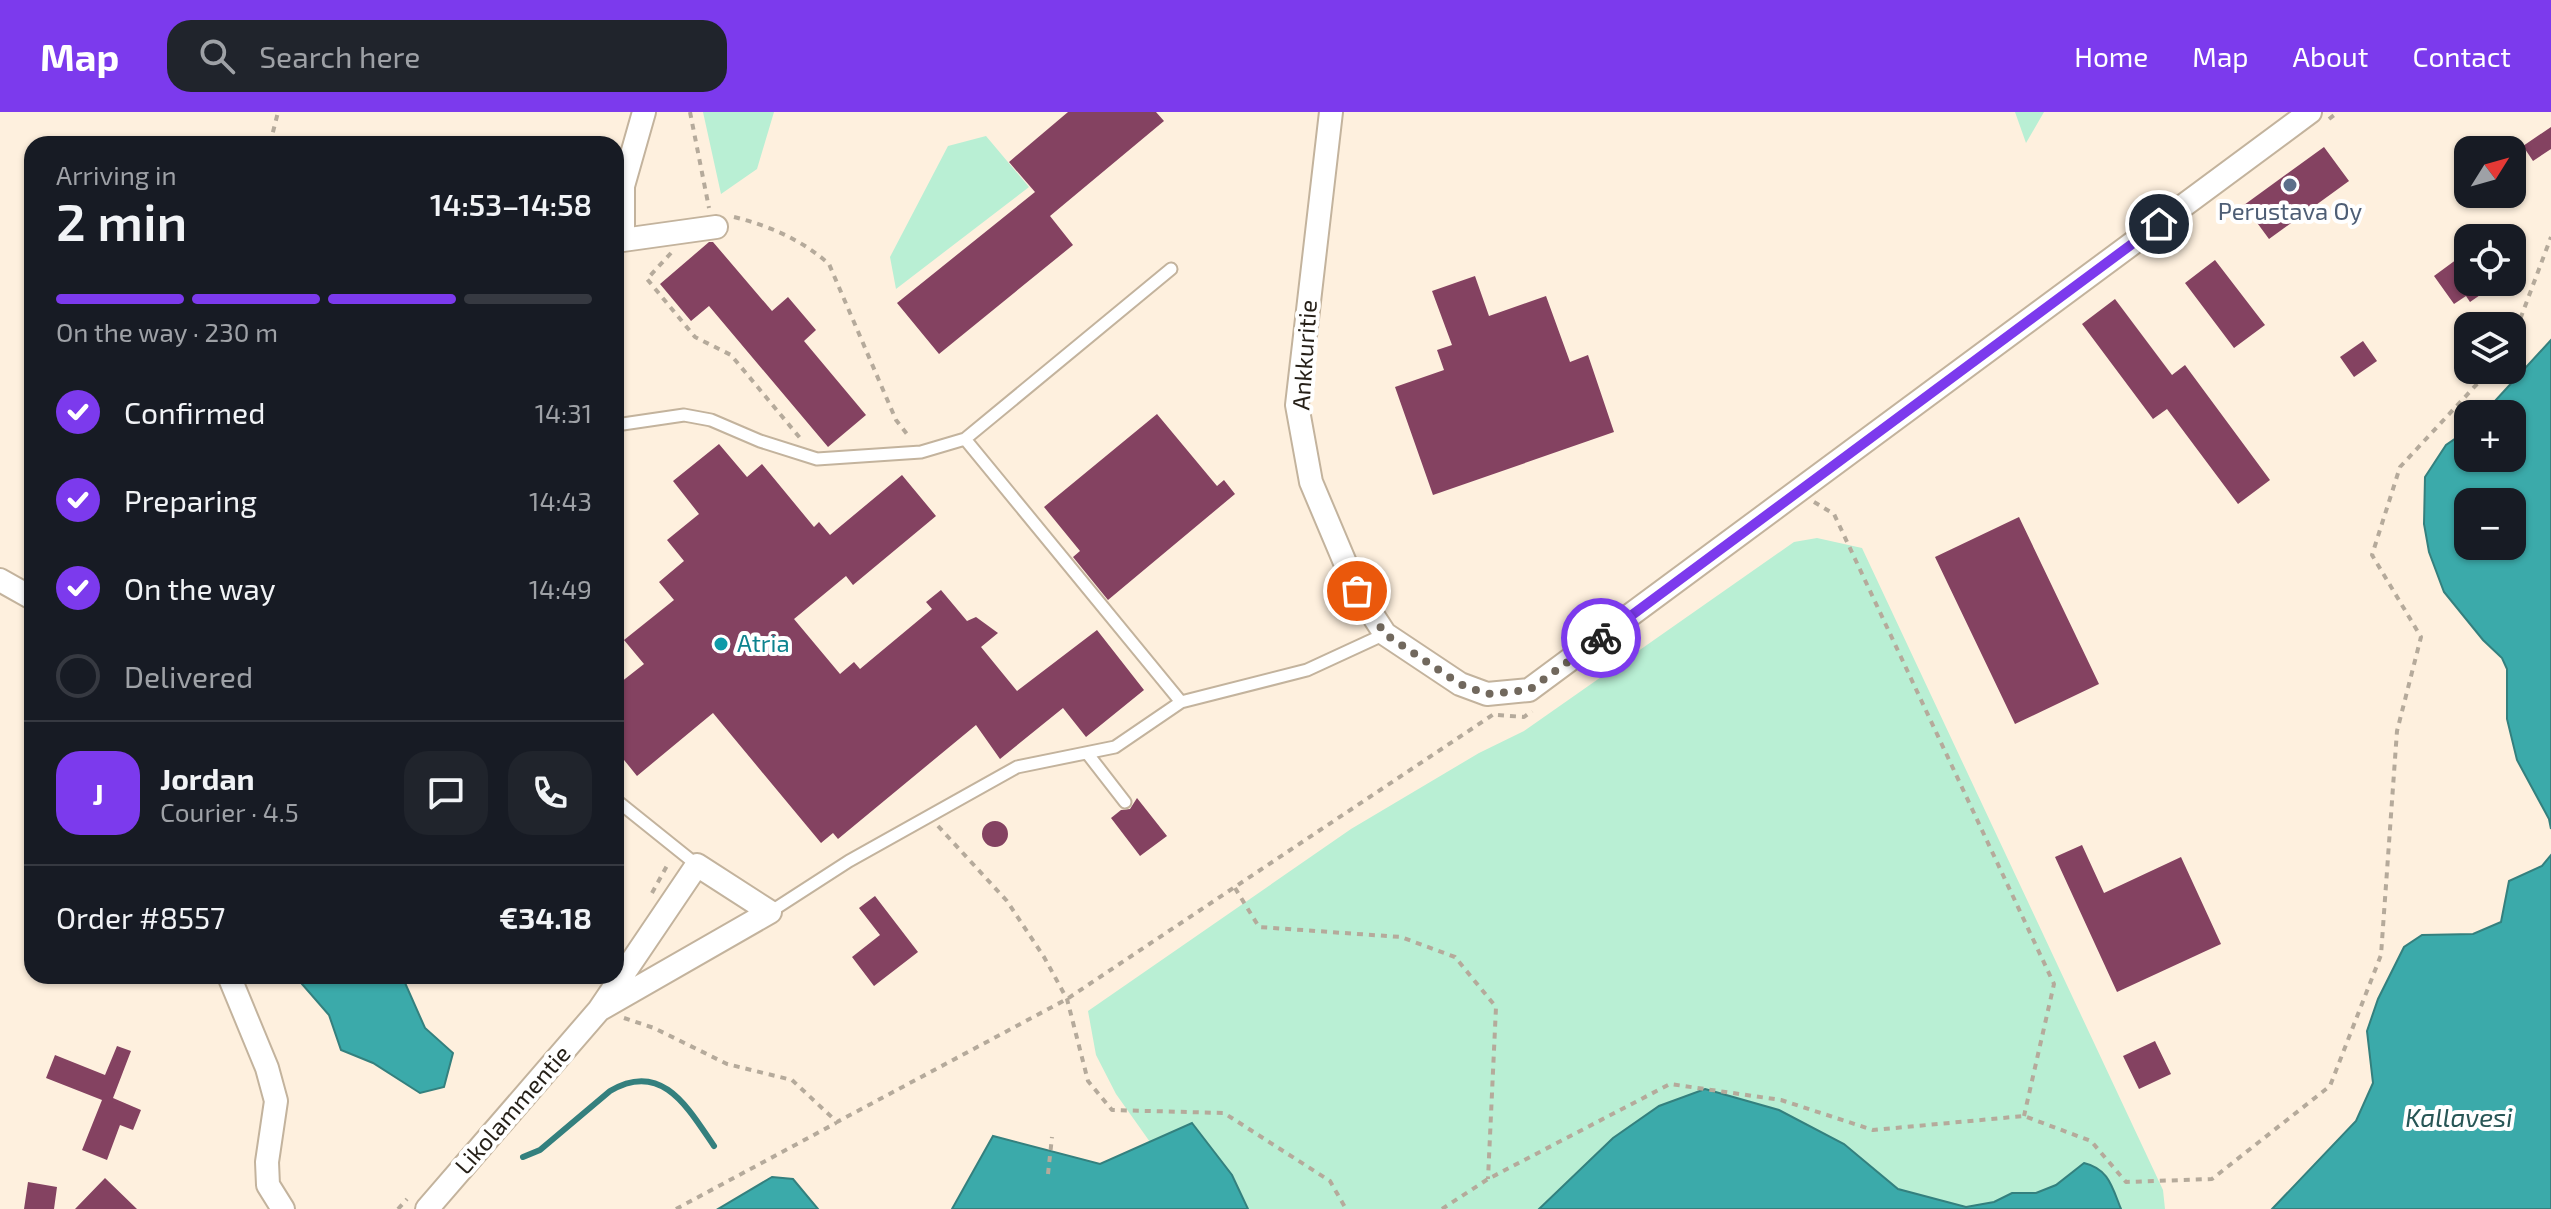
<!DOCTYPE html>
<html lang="en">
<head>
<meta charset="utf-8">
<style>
	body { margin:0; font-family:"Exo 2",sans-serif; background:#20242c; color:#f1f3f6; height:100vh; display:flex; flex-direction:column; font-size:30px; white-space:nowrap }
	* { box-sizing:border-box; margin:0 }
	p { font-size:26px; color:#9ea1a6 }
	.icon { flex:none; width:44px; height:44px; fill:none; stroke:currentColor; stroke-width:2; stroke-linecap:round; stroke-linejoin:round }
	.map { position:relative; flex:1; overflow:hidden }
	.drawer { position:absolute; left:24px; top:24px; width:600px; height:848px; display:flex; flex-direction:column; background:#171b24; border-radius:24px; box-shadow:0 2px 6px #0004 }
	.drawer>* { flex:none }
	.needle { width:52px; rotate:53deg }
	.tools { position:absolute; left:2454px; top:24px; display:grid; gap:16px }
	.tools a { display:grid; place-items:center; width:72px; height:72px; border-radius:16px; background:#171b24; box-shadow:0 2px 6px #0004; font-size:40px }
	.pin { position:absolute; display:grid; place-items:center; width:68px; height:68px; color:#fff; margin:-34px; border:4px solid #fff; border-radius:50%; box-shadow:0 2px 8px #0007 }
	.courier { position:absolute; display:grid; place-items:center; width:80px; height:80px; margin:-40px; border:6px solid #7c3aed; border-radius:50%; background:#fff; color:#222; box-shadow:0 2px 10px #0007 }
	.overview em { font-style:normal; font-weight:600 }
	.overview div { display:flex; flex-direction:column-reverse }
	.overview { display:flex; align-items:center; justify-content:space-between; height:136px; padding:0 32px }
	h1 { font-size:52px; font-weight:600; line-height:60px }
	.bar { display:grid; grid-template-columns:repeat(4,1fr); gap:12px 8px; align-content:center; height:96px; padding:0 32px }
	.bar i { height:10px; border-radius:6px; background:#363941 }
	.bar .selected { background:#7c3aed }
	.bar p { grid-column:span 4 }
	.line { display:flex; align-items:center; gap:20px; padding:0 32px; border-top:2px solid #363941 }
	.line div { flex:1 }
	.round { display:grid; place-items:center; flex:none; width:84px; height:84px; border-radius:24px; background:#20242c }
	ol { padding:0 32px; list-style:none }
	li { display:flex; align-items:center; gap:24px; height:88px }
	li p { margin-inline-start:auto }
	li .icon { padding:8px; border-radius:50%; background:#7c3aed; color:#fff; stroke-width:4 }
	li:last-child { color:#9ea1a6 }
	li i { width:44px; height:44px; border:4px solid #363941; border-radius:50% }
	header { display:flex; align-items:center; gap:48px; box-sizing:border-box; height:112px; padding:0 40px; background:#7c3aed; color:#fff }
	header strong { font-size:38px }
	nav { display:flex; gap:44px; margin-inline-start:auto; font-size:28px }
	.search { width:560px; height:72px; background:#20242c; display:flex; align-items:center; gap:20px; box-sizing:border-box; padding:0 28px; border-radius:24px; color:#9ea1a6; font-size:30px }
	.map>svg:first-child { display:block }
	.green { fill:#b9efd4 }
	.water { fill:#3baaaa; stroke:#34807e; stroke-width:2; fill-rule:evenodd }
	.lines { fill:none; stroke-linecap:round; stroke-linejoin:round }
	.stream { stroke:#34807e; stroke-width:6 }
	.building { fill:#844261 }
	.service-casing { stroke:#c3b39d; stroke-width:15 }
	.minor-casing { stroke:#c3b39d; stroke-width:26 }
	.path { stroke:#b5aa9b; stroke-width:4; stroke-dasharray:6 6; stroke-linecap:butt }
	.service { stroke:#fff; stroke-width:11 }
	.minor { stroke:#fff; stroke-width:22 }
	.done { stroke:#71685d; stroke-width:8; stroke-dasharray:0 14.4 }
	.route { stroke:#7c3aed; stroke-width:10 }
	.service-dot { fill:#5c6f8a; stroke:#fff; stroke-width:3 }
	.culture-dot { fill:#0f9aa8; stroke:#fff; stroke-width:3 }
	.labels { text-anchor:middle; stroke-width:8; stroke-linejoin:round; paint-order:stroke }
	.service-label { font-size:24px; fill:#4e5e75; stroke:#fff }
	.street-label { font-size:24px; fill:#251f17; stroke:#fff }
	.culture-label { font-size:24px; fill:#0d838f; stroke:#fff; text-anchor:start }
	.water-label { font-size:26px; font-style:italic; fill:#275656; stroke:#fff }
</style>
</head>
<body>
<header>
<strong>Map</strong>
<div class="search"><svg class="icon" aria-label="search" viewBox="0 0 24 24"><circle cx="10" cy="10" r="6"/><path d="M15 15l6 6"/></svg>Search here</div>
<nav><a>Home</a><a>Map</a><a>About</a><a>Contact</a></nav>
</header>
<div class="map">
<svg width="2551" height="1097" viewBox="0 0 2551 1097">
	<rect width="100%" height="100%" fill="#fef0de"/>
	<path class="green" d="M 703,0 L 774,0 L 757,57 L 721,82 Z
		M 2015,0 L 2044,0 L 2026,31 Z
		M 986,24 L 1029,75 L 896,177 L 890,145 L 948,34 Z
		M 1817,426 L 1862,436 L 2163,1078 L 2165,1097 L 2121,1097 L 2106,1065 L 2084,1051 L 2056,1073 L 2036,1081 L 2012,1081 L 1994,1090 L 1966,1095 L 1898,1077 L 1844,1032 L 1613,1026 L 1539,1097 L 1248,1097 L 1232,1063 L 1192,1012 L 1150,1030 L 1116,982 L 1096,943 L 1088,899 L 1351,717 L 1479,641 L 1524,619 L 1794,430 Z"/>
	<path class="water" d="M 2551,228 L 2551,717 L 2549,707 L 2517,648 L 2507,607 L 2507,557 L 2502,546 L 2483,528 L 2444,480 L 2429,440 L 2424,412 L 2425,365 L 2446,333 L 2468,318 L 2468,346 L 2512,346 L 2512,302 L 2483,302 ZM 2468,390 L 2512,390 L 2512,434 L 2468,434 Z
		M 2551,743 L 2551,1097 L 2272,1097 L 2356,1009 L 2373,971 L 2367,919 L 2378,887 L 2404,835 L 2422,823 L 2473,822 L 2501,810 L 2509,769 L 2542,754 Z
		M 295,864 L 402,864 L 425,916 L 453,941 L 444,975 L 420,981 L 373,951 L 341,938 L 329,903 Z
		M 1705,977 L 1779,998 L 1844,1032 L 1898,1077 L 1966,1095 L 1994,1090 L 2012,1081 L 2036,1081 L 2056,1073 L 2084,1051 C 2109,1057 2112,1075 2121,1097 L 1539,1097 L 1613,1026 L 1659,994 Z
		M 1192,1011 L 1232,1063 L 1248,1097 L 952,1097 L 993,1024 L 1100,1052 Z
		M 772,1065 L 793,1067 L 818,1097 L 718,1097 Z"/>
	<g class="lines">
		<path class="stream" d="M 523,1045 L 540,1038 L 610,979 C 662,948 688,996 714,1034"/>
	</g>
	<path class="building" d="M 1068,0 L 1156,0 L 1164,9 L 1050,104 L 1073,133 L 939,242 L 897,191 L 1035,80 L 1009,50 Z
		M 2551,15 L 2551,37 L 2533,49 L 2523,34 Z
		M 2324,35 L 2349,69 L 2269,127 L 2244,93 Z
		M 709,130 L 713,130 L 772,199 L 788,185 L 816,218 L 804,229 L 866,303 L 828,335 L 709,194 L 691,209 L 660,172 Z
		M 2468,139 L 2468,170 L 2499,170 L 2470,190 L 2466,184 L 2454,192 L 2434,164 Z
		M 2215,148 L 2265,213 L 2234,236 L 2185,171 Z
		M 1475,164 L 1489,204 L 1546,184 L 1570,250 L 1588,243 L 1614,320 L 1433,383 L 1395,275 L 1444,258 L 1437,238 L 1452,233 L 1432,179 Z
		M 2115,187 L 2172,263 L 2185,253 L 2270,368 L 2238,392 L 2167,297 L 2153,307 L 2082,212 Z
		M 2363,229 L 2377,249 L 2354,265 L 2340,245 Z
		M 1157,302 L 1217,374 L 1224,368 L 1235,382 L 1108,488 L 1073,445 L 1080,439 L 1044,395 Z
		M 719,332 L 747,365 L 762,352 L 814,415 L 819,410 L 830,423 L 902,363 L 936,404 L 853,473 L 846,464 L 794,507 L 840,562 L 854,550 L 860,557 L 932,497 L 926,490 L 941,478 L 967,509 L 976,505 L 998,521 L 981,535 L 1017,579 L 1097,518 L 1144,578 L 1086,625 L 1063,596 L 1000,647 L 976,613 L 838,727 L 833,721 L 821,731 L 713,601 L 637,664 L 616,638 L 616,574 L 644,552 L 624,528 L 674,488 L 659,470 L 684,449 L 667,428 L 699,402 L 673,369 Z
		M 2019,405 L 2099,572 L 2015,612 L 1935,445 Z
		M 1137,686 L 1167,724 L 1140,744 L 1111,706 L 1121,698 L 1130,697 Z
		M982 722a13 13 0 1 1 26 0a13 13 0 1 1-26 0Z
		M 2082,733 L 2104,781 L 2181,745 L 2221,832 L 2117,880 L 2055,745 Z
		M 875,784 L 918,840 L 874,874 L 852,845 L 880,823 L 859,796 Z
		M 2155,929 L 2171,962 L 2139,977 L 2123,944 Z
		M 117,934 L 131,939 L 113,986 L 141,998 L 133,1018 L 120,1013 L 107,1048 L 82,1038 L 102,988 L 46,966 L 55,943 L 105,963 Z
		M 105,1066 L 137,1097 L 75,1097 Z
		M 28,1070 L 57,1075 L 54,1097 L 24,1097 Z"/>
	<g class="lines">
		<g class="service-casing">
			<path id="service" d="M 616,313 L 684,303 L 711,308 L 760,329 L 817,347 L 921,340 L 965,327 L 1171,157
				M 965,327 L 1181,590 L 1307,558 L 1385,522
				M 1087,641 L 1125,690
				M 616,688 L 697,753
				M 770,800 L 849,749 L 1017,655 L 1115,635 L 1181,590"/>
		</g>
		<g class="minor-casing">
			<path id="minor" d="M 644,0 L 623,74 L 623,128 L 716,115
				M 1331,0 L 1297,293 L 1311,370 L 1357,479 L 1385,522 L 1460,572 L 1487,582 L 1529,578 L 2310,0
				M 0,468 L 32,486
				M 229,864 L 267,956 L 276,989 L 267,1050 L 268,1073 L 283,1097
				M 427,1097 L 599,898 L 697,753 L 770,800 L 599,898"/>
		</g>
		<path class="path" d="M 690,0 L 709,96
			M 2329,7 L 2338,0
			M 270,32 L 278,0
			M 734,105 C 770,114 802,128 829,152 L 896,308 L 910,326
			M 671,141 L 647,167 L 695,225 L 731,243 L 800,326
			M 2512,229 L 2551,125
			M 1814,390 L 1834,402 L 2054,872 L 2024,1004
			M 1498,603 L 1524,605 L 1532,599
			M 938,714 L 1007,789 L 1044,845 L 1067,887 L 1088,969 L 1112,998 L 1224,1001 L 1330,1069 L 1346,1097
			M 1235,776 L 1259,815 L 1401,825 L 1455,845 L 1496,895 L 1488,1067
			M 652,781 L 669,750
			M 624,906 L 654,916 L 727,952 L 792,968 L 837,1010 L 1067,887 L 1494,602
			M 1048,1062 L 1052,1025
			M 398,1097 L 407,1087
			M 676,1097 L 836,1011
			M 1442,1097 L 1488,1067 L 1670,972 L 1781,988 L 1873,1018 L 2024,1004 L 2091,1029 L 2126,1070 L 2212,1067 L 2330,974 L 2381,843 L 2397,619 L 2421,525 L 2372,443 L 2400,355 L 2490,258"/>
		<use href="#service" class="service"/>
		<use href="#minor" class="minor"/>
	</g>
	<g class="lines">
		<path class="done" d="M 1357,479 L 1385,522 L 1460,572 L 1487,582 L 1529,578 L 1601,526"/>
		<path class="route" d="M 1601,526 L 2159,112"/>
	</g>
	<circle class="service-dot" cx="2290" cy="73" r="8"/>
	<circle class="culture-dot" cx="721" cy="532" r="8"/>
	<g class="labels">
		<g class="service-label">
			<text x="2290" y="108">Perustava Oy</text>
		</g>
		<g class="street-label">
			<text transform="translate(1305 243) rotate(-86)" y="8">Ankkuritie</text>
			<text transform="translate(513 998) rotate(-49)" y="8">Likolammentie</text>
		</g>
		<g class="culture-label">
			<text x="737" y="540">Atria</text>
		</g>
		<g class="water-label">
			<text x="2459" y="1015">Kallavesi</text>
		</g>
	</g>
</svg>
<div class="tools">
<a><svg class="needle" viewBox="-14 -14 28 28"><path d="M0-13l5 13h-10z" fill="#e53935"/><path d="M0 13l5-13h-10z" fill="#9ea1a6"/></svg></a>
<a><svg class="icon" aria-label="locate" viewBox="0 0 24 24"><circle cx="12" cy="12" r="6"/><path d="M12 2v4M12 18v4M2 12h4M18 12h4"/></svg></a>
<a><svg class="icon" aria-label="layers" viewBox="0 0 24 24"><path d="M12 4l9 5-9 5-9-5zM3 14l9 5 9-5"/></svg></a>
<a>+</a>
<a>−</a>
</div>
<div class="pin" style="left:1357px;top:479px;background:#ea580c"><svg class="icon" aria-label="bag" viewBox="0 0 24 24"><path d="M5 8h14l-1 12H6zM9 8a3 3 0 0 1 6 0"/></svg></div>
<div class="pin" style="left:2159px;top:112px;background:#1f2937"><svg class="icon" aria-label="home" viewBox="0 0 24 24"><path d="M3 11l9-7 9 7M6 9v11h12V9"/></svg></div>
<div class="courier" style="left:1601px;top:526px"><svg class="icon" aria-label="bike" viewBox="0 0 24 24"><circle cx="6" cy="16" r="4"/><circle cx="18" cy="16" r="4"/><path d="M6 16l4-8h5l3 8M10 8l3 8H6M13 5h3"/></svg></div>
<section class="drawer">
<div class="overview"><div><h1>2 min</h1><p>Arriving in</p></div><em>14:53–14:58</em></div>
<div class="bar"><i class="selected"></i><i class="selected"></i><i class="selected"></i><i></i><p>On the way · 230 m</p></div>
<ol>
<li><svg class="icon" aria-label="check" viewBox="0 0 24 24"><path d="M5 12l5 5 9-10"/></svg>Confirmed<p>14:31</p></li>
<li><svg class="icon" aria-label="check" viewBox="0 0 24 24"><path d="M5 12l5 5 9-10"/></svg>Preparing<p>14:43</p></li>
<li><svg class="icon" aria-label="check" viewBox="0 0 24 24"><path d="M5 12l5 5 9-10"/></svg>On the way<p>14:49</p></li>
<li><i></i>Delivered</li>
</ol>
<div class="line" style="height:144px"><b class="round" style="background:#7c3aed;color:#fff">J</b><div><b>Jordan</b><p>Courier · 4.5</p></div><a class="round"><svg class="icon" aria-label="chat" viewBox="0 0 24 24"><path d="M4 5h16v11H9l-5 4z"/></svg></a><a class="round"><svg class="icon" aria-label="phone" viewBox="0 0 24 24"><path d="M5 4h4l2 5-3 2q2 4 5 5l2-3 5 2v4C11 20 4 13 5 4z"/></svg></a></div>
<div class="line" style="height:104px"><div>Order #8557</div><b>€34.18</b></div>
</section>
</div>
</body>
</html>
